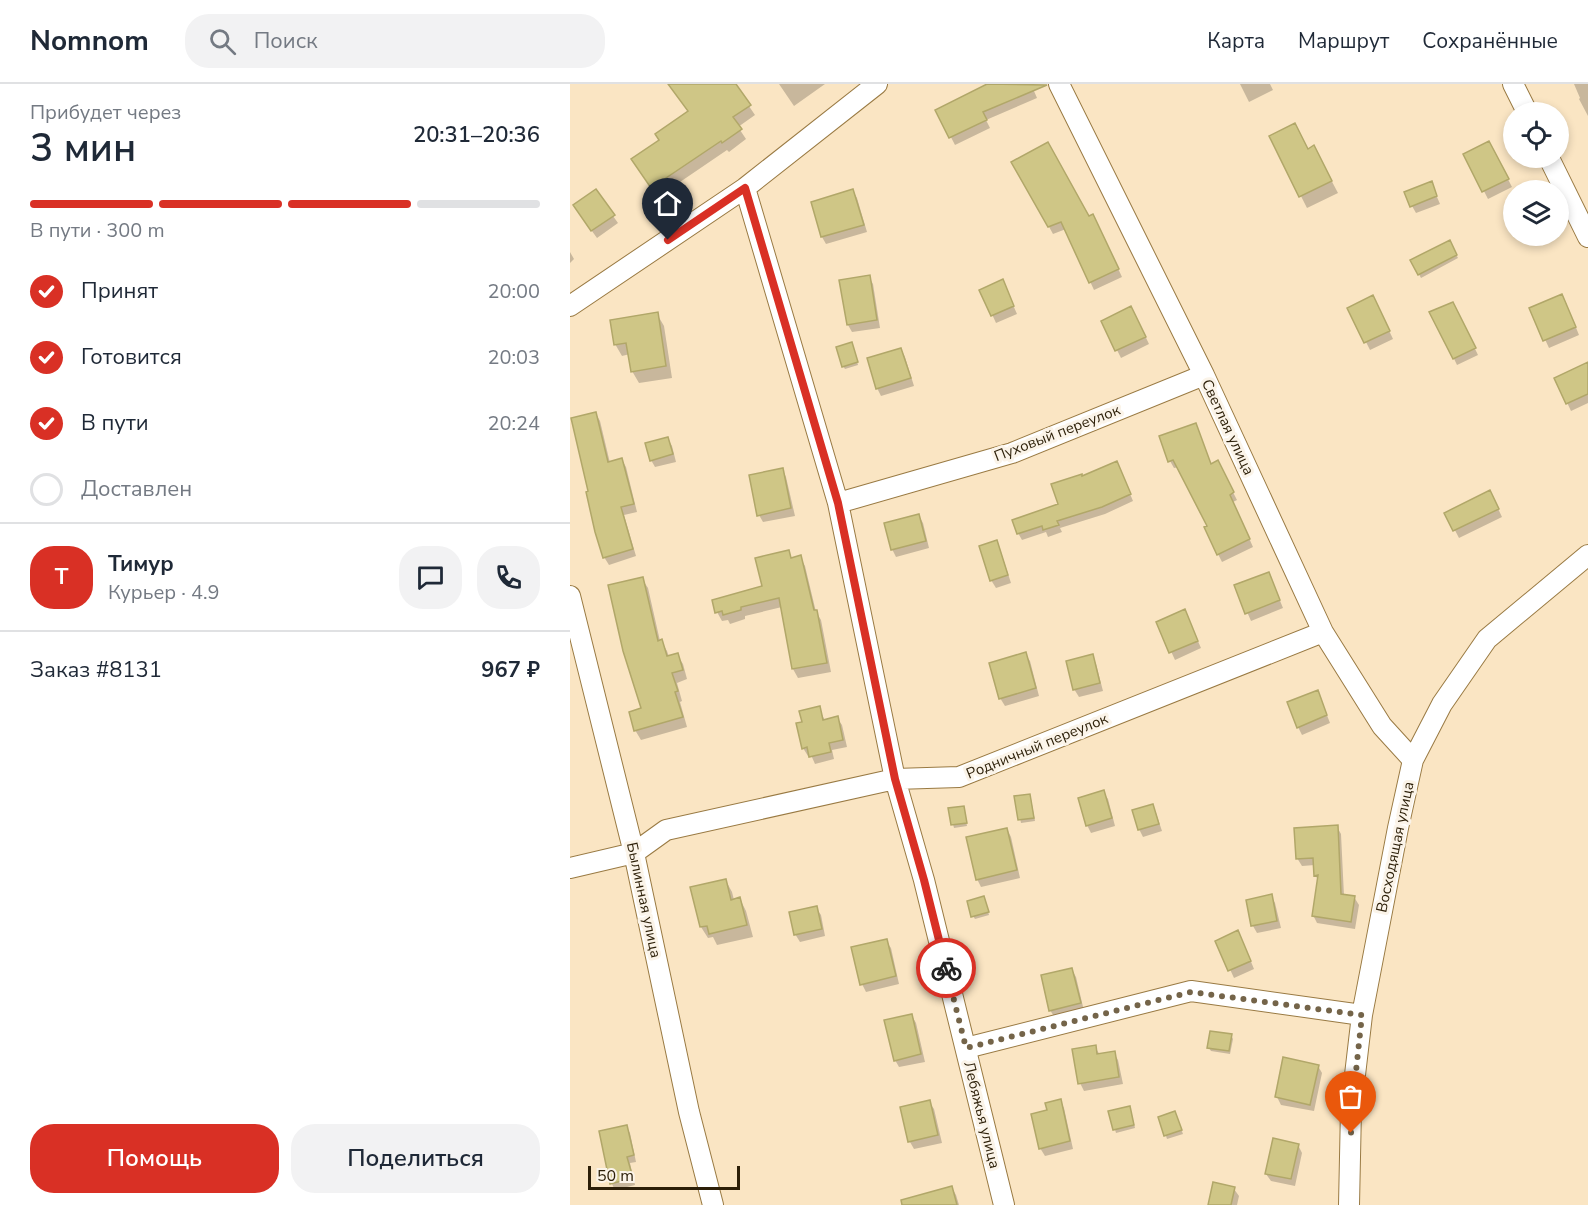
<!DOCTYPE html>
<html lang="ru">
<head>
<meta charset="utf-8">
<style>
	body { margin:0; font-family:"Nunito Sans",sans-serif; background:#f2f2f3; color:#1f2937; height:100vh; display:flex; flex-direction:column; font-size:22px; white-space:nowrap }
	* { box-sizing:border-box; margin:0 }
	p { font-size:20px; color:#747a83 }
	.icon { flex:none; width:33px; height:33px; fill:none; stroke:currentColor; stroke-width:2; stroke-linecap:round; stroke-linejoin:round }
	.map { position:relative; flex:1; overflow:hidden }
	.sheet { display:flex; flex-direction:column; background:#fff; width:570px }
	.sheet>* { flex:none }
	.fabs { position:absolute; left:933px; top:18px; display:grid; gap:12px }
	.fabs a { display:grid; place-items:center; width:66px; height:66px; border-radius:50%; background:#fff; box-shadow:0 3px 9px #0003; font-size:30px }
	.scale { position:absolute; left:18px; bottom:15px; width:152px; box-sizing:border-box; padding-left:6px; border:3px solid #2c1f08; border-top:0; font-size:16px; line-height:21px; white-space:nowrap; color:#2c1f08; -webkit-text-stroke:4px #fbf4e9; paint-order:stroke }
	.pin { position:absolute; display:grid; place-items:center; width:51px; height:51px; color:#fff; margin:-62px -26px; border-radius:50% 50% 50% 0; rotate:-45deg; box-shadow:0 0 6px #0007 }
	.pin .icon { rotate:45deg }
	.courier { position:absolute; display:grid; place-items:center; width:60px; height:60px; margin:-30px; border:4px solid #d93025; border-radius:50%; background:#fff; color:#222; box-shadow:0 2px 8px #0007 }
	.summary em { font-style:normal; font-weight:600 }
	.summary div { display:flex; flex-direction:column-reverse }
	.summary { display:flex; align-items:center; justify-content:space-between; height:102px; padding:0 30px }
	h1 { font-size:39px; font-weight:600; line-height:45px }
	.bar { display:grid; grid-template-columns:repeat(4,1fr); gap:9px 6px; align-content:center; height:72px; padding:0 30px }
	.bar i { height:8px; border-radius:4px; background:#e0e1e3 }
	.bar .active { background:#d93025 }
	.bar p { grid-column:span 4 }
	.line { display:flex; align-items:center; gap:15px; padding:0 30px; border-top:2px solid #e0e1e3 }
	.line div { flex:1 }
	.round { display:grid; place-items:center; flex:none; width:63px; height:63px; border-radius:24px; background:#f2f2f3 }
	ol { padding:0 30px; list-style:none }
	li { display:flex; align-items:center; gap:18px; height:66px }
	li p { margin-inline-start:auto }
	li .icon { padding:6px; border-radius:50%; background:#d93025; color:#fff; stroke-width:4 }
	li:last-child { color:#747a83 }
	li i { width:33px; height:33px; border:3px solid #e0e1e3; border-radius:50% }
	.cta { display:flex; gap:12px; margin-top:auto; padding:12px 30px }
	.cta a { flex:1; height:69px; border-radius:24px; background:#d93025; color:#fff; font-size:24px; font-weight:600; line-height:69px; text-align:center }
	.cta a+a { background:#f2f2f3; color:#1f2937 }
	header { display:flex; align-items:center; gap:36px; box-sizing:border-box; height:84px; padding:0 30px; background:#fff; border-bottom:2px solid #e0e1e3 }
	header strong { font-size:28px }
	nav { display:flex; gap:33px; margin-inline-start:auto; font-size:21px }
	.search { width:420px; height:54px; background:#f2f2f3; display:flex; align-items:center; gap:15px; box-sizing:border-box; padding:0 21px; border-radius:24px; color:#747a83; font-size:22px }
	main { display:flex; flex:1; min-height:0 }
	.map>svg:first-child { display:block }
	.shadow { fill:#0003 }
	.building { fill:#cfc686; stroke:#b1a769; stroke-width:1.5 }
	.lines { fill:none; stroke-linecap:round; stroke-linejoin:round }
	.street-casing { stroke:#997a43; stroke-width:22 }
	.street { stroke:#fff; stroke-width:20 }
	.done { stroke:#746449; stroke-width:6; stroke-dasharray:0 10.8 }
	.route { stroke:#d93025; stroke-width:8 }
	.labels { text-anchor:middle; stroke-width:6; stroke-linejoin:round; paint-order:stroke }
	.street-label { font-size:15px; fill:#2c1f08; stroke:#fbf4e9 }
</style>
</head>
<body>
<header>
<strong>Nomnom</strong>
<div class="search"><svg class="icon" aria-label="search" viewBox="0 0 24 24"><circle cx="10" cy="10" r="6"/><path d="M15 15l6 6"/></svg>Поиск</div>
<nav><a>Карта</a><a>Маршрут</a><a>Сохранённые</a></nav>
</header>
<main>
<section class="sheet">
<div class="summary"><div><h1>3 мин</h1><p>Прибудет через</p></div><em>20:31–20:36</em></div>
<div class="bar"><i class="active"></i><i class="active"></i><i class="active"></i><i></i><p>В пути · 300 m</p></div>
<ol>
<li><svg class="icon" aria-label="check" viewBox="0 0 24 24"><path d="M5 12l5 5 9-10"/></svg>Принят<p>20:00</p></li>
<li><svg class="icon" aria-label="check" viewBox="0 0 24 24"><path d="M5 12l5 5 9-10"/></svg>Готовится<p>20:03</p></li>
<li><svg class="icon" aria-label="check" viewBox="0 0 24 24"><path d="M5 12l5 5 9-10"/></svg>В пути<p>20:24</p></li>
<li><i></i>Доставлен</li>
</ol>
<div class="line" style="height:108px"><b class="round" style="background:#d93025;color:#fff">Т</b><div><b>Тимур</b><p>Курьер · 4.9</p></div><a class="round"><svg class="icon" aria-label="chat" viewBox="0 0 24 24"><path d="M4 5h16v11H9l-5 4z"/></svg></a><a class="round"><svg class="icon" aria-label="phone" viewBox="0 0 24 24"><path d="M5 4h4l2 5-3 2q2 4 5 5l2-3 5 2v4C11 20 4 13 5 4z"/></svg></a></div>
<div class="line" style="height:78px"><div>Заказ #8131</div><b>967 ₽</b></div>
<div class="cta"><a>Помощь</a><a>Поделиться</a></div>
</section>
<div class="map">
<svg width="1018" height="1121" viewBox="0 0 1018 1121">
	<rect width="100%" height="100%" fill="#fae5c3"/>
	<path class="shadow" d="M 106,0 L 164,0 L 185,31 L 168,43 L 176,55 L 159,68 L 157,66 L 88,113 L 68,84 L 90,57 L 119,29 L 102,3 Z
		M 209,0 L 255,0 L 224,22 Z
		M 420,0 L 461,0 L 467,14 L 416,36 L 420,44 L 385,61 L 367,26 Z
		M 670,0 L 700,0 L 703,6 L 679,18 Z
		M 1004,0 L 1018,0 L 1018,32 L 1009,15 L 1010,14 Z
		M 701,53 L 738,66 L 750,75 L 768,109 L 737,124 Z
		M 923,66 L 942,103 L 918,115 L 895,70 Z
		M 444,79 L 527,139 L 552,193 L 524,206 L 496,145 L 483,150 Z
		M 861,99 L 870,120 L 846,129 L 842,122 Z
		M 283,107 L 287,114 L 297,148 L 256,160 L 252,153 Z
		M 9,129 L 43,132 L 48,139 L 27,154 Z
		M 879,158 L 888,174 L 851,194 L 842,177 Z
		M 0,168 L 4,175 L 0,179 Z
		M 299,193 L 303,200 L 310,244 L 282,248 L 278,241 L 271,198 Z
		M 436,205 L 447,230 L 426,239 L 411,206 Z
		M 996,219 L 1009,251 L 979,264 L 961,225 Z
		M 807,221 L 823,255 L 800,266 L 779,224 Z
		M 886,226 L 908,271 L 887,281 L 862,229 Z
		M 87,230 L 94,242 L 102,294 L 69,299 L 62,287 L 60,270 L 52,272 L 45,260 Z
		M 565,231 L 579,260 L 551,274 L 533,238 Z
		M 283,263 L 288,281 L 275,285 L 273,282 Z
		M 331,265 L 335,273 L 344,302 L 311,312 L 307,304 Z
		M 1018,280 L 1018,319 L 1001,327 L 986,295 Z
		M 26,330 L 30,337 L 40,379 L 52,376 L 56,383 L 67,428 L 54,431 L 66,472 L 39,481 L 34,473 Z
		M 625,340 L 629,348 L 641,381 L 651,385 L 667,416 L 663,418 L 683,463 L 652,478 L 648,470 L 639,442 L 609,383 L 604,384 L 600,377 Z
		M 98,355 L 102,362 L 106,378 L 85,383 L 81,376 Z
		M 212,385 L 216,393 L 225,432 L 193,438 L 189,431 Z
		M 550,386 L 563,417 L 535,430 L 490,444 L 492,448 L 478,453 L 476,448 L 452,456 L 448,449 L 490,421 L 512,394 Z
		M 924,416 L 932,433 L 889,454 L 876,429 Z
		M 349,432 L 353,439 L 359,464 L 326,473 L 322,465 Z
		M 426,458 L 430,465 L 441,499 L 426,504 L 421,496 Z
		M 218,468 L 222,475 L 230,473 L 235,482 L 246,528 L 251,536 L 261,588 L 228,594 L 223,585 L 212,523 L 175,532 L 175,535 L 160,540 L 158,536 L 152,537 L 147,528 L 194,503 Z
		M 72,495 L 78,504 L 90,557 L 91,557 L 97,567 L 99,573 L 107,571 L 113,580 L 117,595 L 107,599 L 112,617 L 110,618 L 117,643 L 71,656 L 65,646 L 72,625 Z
		M 702,497 L 713,524 L 681,537 L 666,502 Z
		M 618,535 L 631,564 L 605,576 L 588,539 Z
		M 455,570 L 460,577 L 469,612 L 435,622 L 430,614 Z
		M 522,572 L 526,580 L 533,607 L 509,613 L 504,605 Z
		M 751,616 L 760,639 L 732,651 L 728,643 Z
		M 249,624 L 255,637 L 267,634 L 272,641 L 277,663 L 262,666 L 264,675 L 245,680 L 241,671 L 238,672 L 233,664 L 233,639 Z
		M 533,708 L 538,715 L 545,742 L 521,749 L 517,741 Z
		M 446,714 L 461,715 L 465,737 L 451,739 Z
		M 582,722 L 586,729 L 592,747 L 573,753 L 569,745 Z
		M 393,723 L 397,742 L 384,744 L 379,725 Z
		M 767,743 L 771,750 L 774,812 L 784,813 L 789,821 L 785,845 L 747,839 L 743,831 L 749,797 L 745,791 L 745,781 L 732,782 L 727,774 Z
		M 437,745 L 441,753 L 450,794 L 411,803 L 407,795 Z
		M 156,797 L 162,808 L 164,816 L 170,815 L 176,827 L 183,853 L 147,861 L 143,853 L 138,854 L 131,843 Z
		M 701,812 L 705,819 L 711,844 L 687,849 L 683,842 Z
		M 415,817 L 419,831 L 405,835 L 403,832 Z
		M 246,824 L 251,831 L 255,852 L 230,858 L 225,850 Z
		M 672,856 L 684,885 L 664,894 L 647,857 Z
		M 316,857 L 321,864 L 329,900 L 296,908 L 292,900 Z
		M 502,886 L 506,893 L 514,927 L 485,934 L 480,926 Z
		M 342,932 L 346,939 L 355,978 L 329,983 L 325,976 Z
		M 661,951 L 663,955 L 660,970 L 641,967 L 639,964 Z
		M 525,963 L 530,971 L 544,969 L 548,976 L 553,1000 L 514,1007 L 510,999 Z
		M 748,982 L 752,989 L 744,1027 L 711,1021 L 707,1013 Z
		M 490,1017 L 494,1024 L 503,1065 L 475,1072 L 470,1064 Z
		M 359,1018 L 364,1025 L 372,1059 L 344,1065 L 340,1058 L 332,1024 Z
		M 561,1027 L 565,1044 L 546,1049 L 540,1028 Z
		M 606,1032 L 613,1050 L 597,1055 L 590,1034 Z
		M 56,1043 L 60,1049 L 66,1078 L 60,1079 L 65,1101 L 45,1106 L 42,1100 L 30,1049 Z
		M 728,1061 L 732,1069 L 725,1102 L 701,1097 L 696,1090 Z
		M 382,1104 L 386,1111 L 389,1121 L 349,1121 Z
		M 664,1105 L 669,1112 L 667,1121 L 639,1121 Z"/>
	<path class="building" d="M 98,0 L 166,0 L 181,21 L 163,33 L 172,45 L 152,59 L 151,57 L 81,104 L 61,75 L 89,56 L 85,50 L 118,27 Z
		M 417,0 L 477,1 L 413,28 L 417,36 L 379,54 L 365,26 Z
		M 725,39 L 738,65 L 744,61 L 762,97 L 729,113 L 699,52 Z
		M 919,57 L 939,95 L 912,108 L 893,70 Z
		M 478,58 L 519,132 L 523,130 L 549,185 L 519,199 L 491,138 L 478,143 L 441,78 Z
		M 862,97 L 867,112 L 840,123 L 834,108 Z
		M 26,105 L 45,131 L 21,147 L 3,121 Z
		M 283,105 L 294,141 L 251,153 L 241,118 Z
		M 880,156 L 887,171 L 848,191 L 840,176 Z
		M 300,191 L 307,236 L 277,241 L 269,196 Z
		M 433,195 L 444,222 L 421,232 L 409,206 Z
		M 992,210 L 1006,243 L 973,257 L 959,224 Z
		M 803,211 L 820,247 L 794,259 L 777,224 Z
		M 883,218 L 906,264 L 883,275 L 859,228 Z
		M 561,222 L 576,253 L 545,267 L 531,237 Z
		M 88,228 L 96,282 L 61,288 L 56,259 L 44,261 L 40,236 Z
		M 282,258 L 288,278 L 272,283 L 266,263 Z
		M 331,264 L 341,294 L 306,305 L 297,274 Z
		M 1018,278 L 1018,310 L 996,320 L 984,294 Z
		M 26,328 L 38,378 L 52,374 L 64,420 L 51,423 L 63,465 L 33,474 L 25,448 L 16,408 L 18,407 L 1,334 Z
		M 626,339 L 641,380 L 648,376 L 664,408 L 660,411 L 680,455 L 647,471 L 634,443 L 637,442 L 603,376 L 598,378 L 589,352 Z
		M 98,353 L 103,370 L 80,377 L 75,359 Z
		M 547,377 L 561,410 L 532,423 L 487,437 L 489,441 L 473,446 L 472,442 L 447,450 L 442,436 L 488,420 L 481,400 L 512,390 L 512,392 Z
		M 213,384 L 221,424 L 187,432 L 179,391 Z
		M 920,406 L 929,425 L 883,447 L 874,429 Z
		M 349,430 L 356,457 L 321,466 L 314,439 Z
		M 427,456 L 438,491 L 420,497 L 409,462 Z
		M 219,466 L 221,474 L 231,471 L 244,526 L 247,526 L 257,579 L 222,585 L 209,514 L 171,523 L 171,526 L 153,531 L 152,527 L 145,529 L 142,516 L 192,502 L 185,474 Z
		M 699,488 L 710,516 L 675,530 L 664,501 Z
		M 73,493 L 88,557 L 92,555 L 97,572 L 108,569 L 113,586 L 102,589 L 108,607 L 105,608 L 113,633 L 64,647 L 59,628 L 71,624 L 53,567 L 38,501 Z
		M 615,525 L 628,557 L 599,569 L 586,538 Z
		M 456,568 L 466,604 L 429,615 L 419,579 Z
		M 523,570 L 530,599 L 503,606 L 496,577 Z
		M 748,606 L 757,631 L 727,644 L 717,618 Z
		M 250,622 L 253,636 L 268,632 L 273,656 L 259,659 L 261,668 L 239,673 L 237,663 L 232,665 L 226,639 L 232,638 L 229,627 Z
		M 534,706 L 542,734 L 516,742 L 508,714 Z
		M 460,710 L 464,734 L 448,736 L 444,712 Z
		M 583,720 L 589,740 L 568,746 L 562,726 Z
		M 394,722 L 397,739 L 381,741 L 378,724 Z
		M 768,741 L 771,810 L 785,812 L 781,838 L 742,832 L 748,791 L 744,792 L 743,774 L 726,775 L 724,744 Z
		M 437,744 L 447,786 L 406,796 L 396,753 Z
		M 156,795 L 161,816 L 170,813 L 177,841 L 139,850 L 137,842 L 130,843 L 120,803 Z
		M 702,810 L 707,837 L 681,842 L 676,816 Z
		M 414,812 L 419,828 L 401,833 L 397,817 Z
		M 247,822 L 252,845 L 224,851 L 219,828 Z
		M 668,846 L 681,877 L 658,887 L 645,857 Z
		M 317,855 L 326,892 L 290,901 L 281,863 Z
		M 502,884 L 511,919 L 479,927 L 471,891 Z
		M 342,930 L 351,970 L 324,977 L 314,936 Z
		M 640,947 L 662,950 L 659,967 L 637,964 Z
		M 526,961 L 527,970 L 545,967 L 549,993 L 508,1000 L 502,965 Z
		M 713,973 L 749,981 L 740,1021 L 705,1013 Z
		M 491,1015 L 500,1057 L 469,1065 L 461,1030 L 477,1026 L 475,1019 Z
		M 360,1016 L 368,1051 L 338,1058 L 330,1023 Z
		M 560,1022 L 564,1041 L 543,1046 L 538,1027 Z
		M 605,1027 L 612,1046 L 594,1052 L 588,1033 Z
		M 57,1041 L 64,1071 L 57,1073 L 63,1094 L 40,1100 L 29,1047 Z
		M 703,1054 L 729,1060 L 721,1095 L 695,1090 Z
		M 643,1098 L 665,1103 L 661,1121 L 638,1121 Z
		M 382,1102 L 387,1121 L 332,1121 L 331,1116 Z"/>
	<g class="lines">
		<g class="street-casing">
			<path id="street" d="M 489,0 L 634,291 L 753,548 L 812,642 L 843,676
				M 943,0 L 957,28
				M 979,74 L 1018,153
				M 175,104 L 268,419 L 325,695 L 354,796 L 434,1121
				M 0,222 L 175,104 L 307,0
				M 268,419 L 442,369 L 634,291
				M 0,512 L 64,769 L 119,1028 L 143,1121
				M 0,784 L 64,769 L 96,746 L 325,695 L 389,693 L 753,548
				M 396,964 L 621,907 L 792,931
				M 779,1121 L 781,1025 L 792,931 L 828,744 L 843,676 L 872,620 L 917,555 L 1018,471"/>
		</g>
		<use href="#street" class="street"/>
	</g>
	<g class="lines">
		<path class="done" d="M 376,884 L 396,964 L 621,908 L 792,931 L 782,1025 L 781,1049"/>
		<path class="route" d="M 98,156 L 175,104 L 268,419 L 325,695 L 354,796 L 376,884"/>
	</g>
	<g class="labels">
		<g class="street-label">
			<text transform="translate(658 343) rotate(65)" y="5">Светлая улица</text>
			<text transform="translate(487 349) rotate(-21)" y="5">Пуховый переулок</text>
			<text transform="translate(467 662) rotate(-22)" y="5">Родничный переулок</text>
			<text transform="translate(825 763) rotate(-78)" y="5">Восходящая улица</text>
			<text transform="translate(74 816) rotate(78)" y="5">Былинная улица</text>
			<text transform="translate(412 1031) rotate(76)" y="5">Лебяжья улица</text>
		</g>
	</g>
</svg>
<div class="fabs">
<a><svg class="icon" aria-label="locate" viewBox="0 0 24 24"><circle cx="12" cy="12" r="6"/><path d="M12 2v4M12 18v4M2 12h4M18 12h4"/></svg></a>
<a><svg class="icon" aria-label="layers" viewBox="0 0 24 24"><path d="M12 4l9 5-9 5-9-5zM3 14l9 5 9-5"/></svg></a>
</div>
<div class="scale">50 m</div>
<div class="pin" style="left:781px;top:1049px;background:#ea580c"><svg class="icon" aria-label="bag" viewBox="0 0 24 24"><path d="M5 8h14l-1 12H6zM9 8a3 3 0 0 1 6 0"/></svg></div>
<div class="pin" style="left:98px;top:156px;background:#1f2937"><svg class="icon" aria-label="home" viewBox="0 0 24 24"><path d="M3 11l9-7 9 7M6 9v11h12V9"/></svg></div>
<div class="courier" style="left:376px;top:884px"><svg class="icon" aria-label="bike" viewBox="0 0 24 24"><circle cx="6" cy="16" r="4"/><circle cx="18" cy="16" r="4"/><path d="M6 16l4-8h5l3 8M10 8l3 8H6M13 5h3"/></svg></div>
</div>
</main>
</body>
</html>
